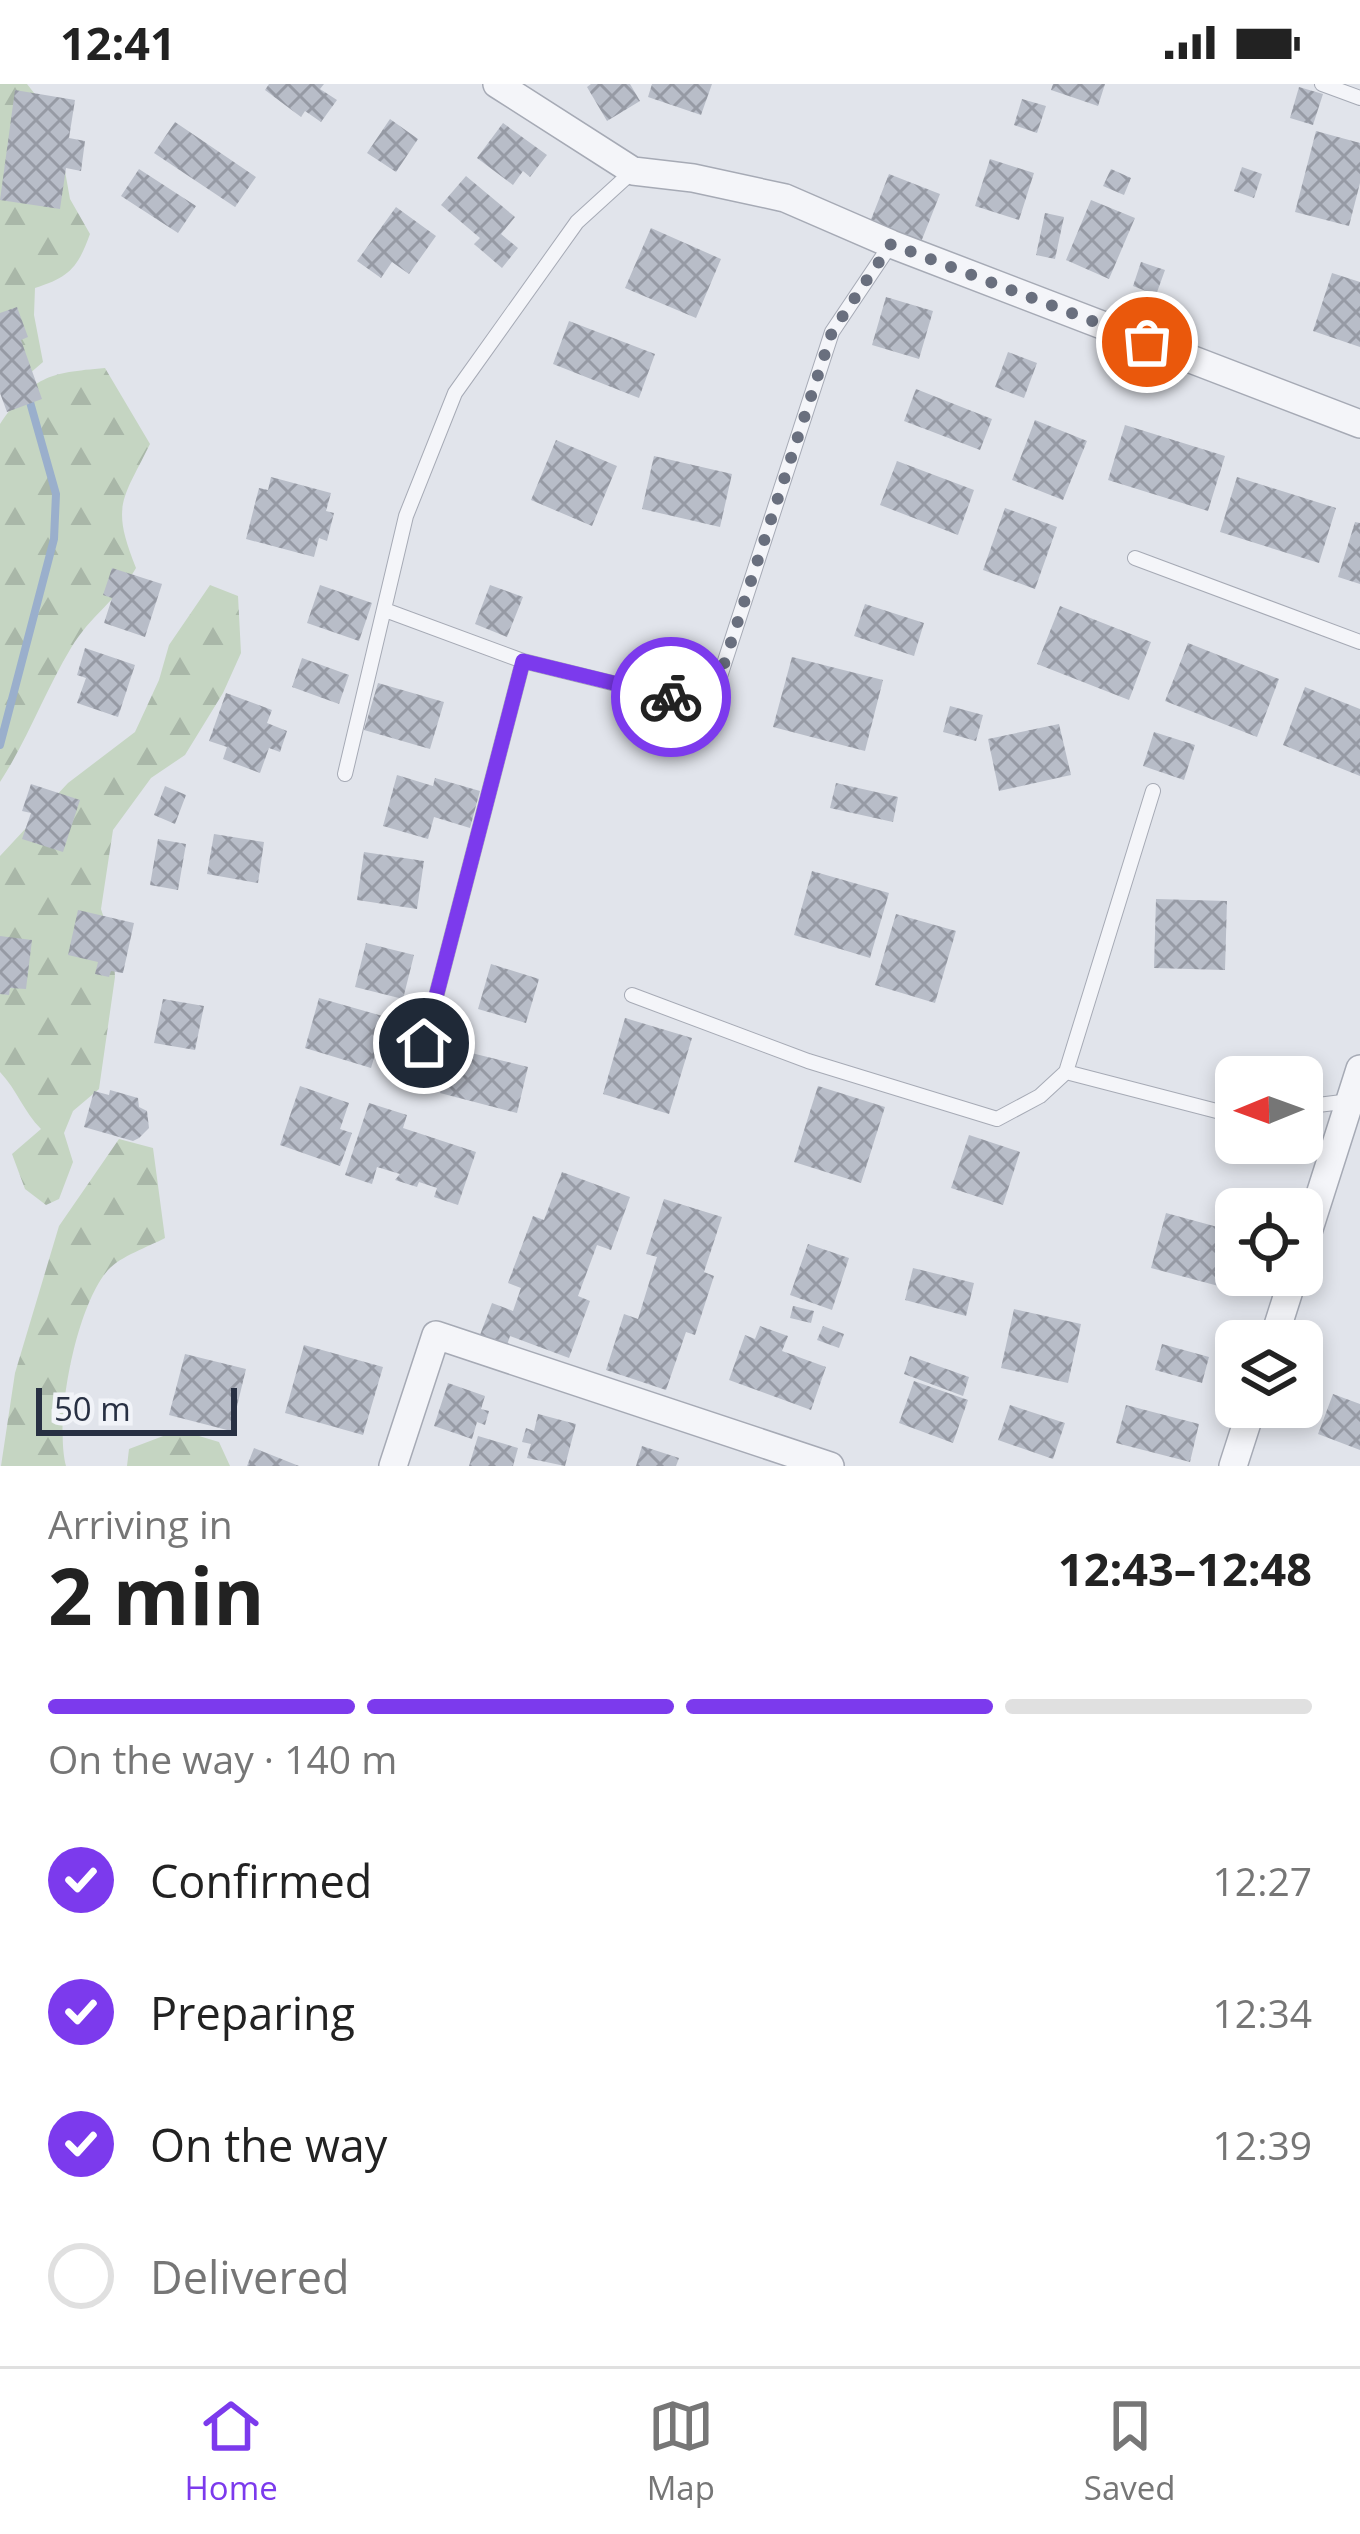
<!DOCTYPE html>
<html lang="en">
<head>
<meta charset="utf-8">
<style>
	body { margin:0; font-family:"Open Sans",sans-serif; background:#f2f2f2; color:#222; height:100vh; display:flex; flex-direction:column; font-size:45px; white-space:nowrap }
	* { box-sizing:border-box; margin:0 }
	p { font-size:39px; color:#767676 }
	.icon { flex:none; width:66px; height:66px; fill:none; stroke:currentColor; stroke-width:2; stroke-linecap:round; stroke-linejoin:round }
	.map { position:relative; height:1382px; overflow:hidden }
	.details { display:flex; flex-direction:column; background:#fff; flex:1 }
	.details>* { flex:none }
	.needle { width:78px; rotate:269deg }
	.fabs { position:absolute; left:1215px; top:972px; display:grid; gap:24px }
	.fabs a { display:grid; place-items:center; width:108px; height:108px; border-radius:18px; background:#fff; box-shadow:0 6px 18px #0003; font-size:60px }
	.scale { position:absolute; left:36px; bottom:30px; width:201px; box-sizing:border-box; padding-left:12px; border:6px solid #283043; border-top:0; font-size:33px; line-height:42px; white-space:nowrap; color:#283043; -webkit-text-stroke:9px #f1f3f8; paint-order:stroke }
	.pin { position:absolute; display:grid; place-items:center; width:102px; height:102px; color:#fff; margin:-51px; border:6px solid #fff; border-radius:50%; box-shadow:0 3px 12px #0007 }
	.courier { position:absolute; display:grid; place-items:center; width:120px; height:120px; margin:-60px; border:9px solid #7c3aed; border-radius:50%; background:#fff; color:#222; box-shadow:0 3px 15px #0007 }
	.overview em { font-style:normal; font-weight:700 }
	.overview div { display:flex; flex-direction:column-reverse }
	.overview { display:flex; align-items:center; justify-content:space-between; height:204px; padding:0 48px }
	h1 { font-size:78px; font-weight:700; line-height:90px }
	.bar { display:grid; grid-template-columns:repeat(4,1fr); gap:18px 12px; align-content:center; height:144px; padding:0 48px }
	.bar i { height:15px; border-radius:9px; background:#e0e0e0 }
	.bar .active { background:#7c3aed }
	.bar p { grid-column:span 4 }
	ol { padding:0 48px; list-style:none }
	li { display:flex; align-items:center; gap:36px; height:132px }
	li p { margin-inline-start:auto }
	li .icon { padding:12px; border-radius:50%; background:#7c3aed; color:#fff; stroke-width:4 }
	li:last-child { color:#767676 }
	li i { width:66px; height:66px; border:6px solid #e0e0e0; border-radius:50% }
	.status { display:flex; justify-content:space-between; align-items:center; height:84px; padding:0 60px; background:#fff; direction:ltr }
	.status svg { height:33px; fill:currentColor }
	.tabs { display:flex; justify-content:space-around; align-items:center; height:168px; border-top:3px solid #e0e0e0; background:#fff; font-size:33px; color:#767676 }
	.tabs a { display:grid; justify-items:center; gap:6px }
	.tabs .active { color:#7c3aed }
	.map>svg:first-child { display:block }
	.forest { fill:url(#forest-firs) }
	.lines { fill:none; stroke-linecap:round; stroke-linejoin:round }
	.stream { stroke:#9aafcc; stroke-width:8 }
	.building { fill:url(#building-cross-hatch) }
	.service-casing { stroke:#a6aab5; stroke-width:16 }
	.minor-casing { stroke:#a6aab5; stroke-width:30 }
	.service { stroke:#f4f5f9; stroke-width:14 }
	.minor { stroke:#f4f5f9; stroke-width:27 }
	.done { stroke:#696f7e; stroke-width:12; stroke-dasharray:0 21.6 }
	.route { stroke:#7c3aed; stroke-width:15 }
</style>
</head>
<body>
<div class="status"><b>12:41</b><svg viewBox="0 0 49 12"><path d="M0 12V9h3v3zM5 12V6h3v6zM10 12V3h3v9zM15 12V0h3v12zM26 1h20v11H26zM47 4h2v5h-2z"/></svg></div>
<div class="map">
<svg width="1360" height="1382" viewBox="0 0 1360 1382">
	<defs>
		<pattern id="forest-firs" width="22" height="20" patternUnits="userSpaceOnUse" patternTransform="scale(3)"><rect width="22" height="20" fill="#c5d5c2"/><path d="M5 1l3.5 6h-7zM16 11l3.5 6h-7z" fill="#a9b7a8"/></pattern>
		<pattern id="building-cross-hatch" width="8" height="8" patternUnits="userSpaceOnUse" patternTransform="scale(3)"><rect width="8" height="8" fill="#b8bdc8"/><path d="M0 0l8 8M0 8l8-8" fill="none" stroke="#969aa4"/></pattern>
	</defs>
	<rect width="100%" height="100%" fill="#e1e4eb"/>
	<path class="forest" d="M 0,0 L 27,0 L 56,37 L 70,115 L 90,150 C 78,183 70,193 35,204 L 34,231 L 43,278 L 8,308 L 0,305 Z
		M 105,284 L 150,360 C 122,417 111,421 136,484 C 118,515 90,532 71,564 C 45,607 28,655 0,698 L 0,340 C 33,292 48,289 105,284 Z
		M 210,501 L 238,512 L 241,569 L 223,609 L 185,671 L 151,694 L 113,746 L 101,825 L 113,863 L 115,893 L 99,1005 L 73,1027 L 64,1049 L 73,1078 L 59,1115 L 46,1121 L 25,1105 L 12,1070 L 41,1045 C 24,1028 17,1006 0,988 L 0,772 L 68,699 L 135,648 L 159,596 L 169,561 Z
		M 119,1055 L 153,1064 L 165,1154 C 148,1163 121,1172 108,1186 C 76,1222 54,1337 66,1382 L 1,1382 L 15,1289 L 59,1142 Z
		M 179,1346 L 219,1358 L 230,1382 L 127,1382 L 129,1365 Z"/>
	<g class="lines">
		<path class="stream" d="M 0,661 L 54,455 L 56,410 L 28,311"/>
	</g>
	<path class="building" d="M 269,0 L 324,0 L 320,5 L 337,16 L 321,38 L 305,27 L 301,33 L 265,6 Z
		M 591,0 L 630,0 L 640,17 L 607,37 L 587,3 Z
		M 652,0 L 712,0 L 701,31 L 648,13 Z
		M 1053,0 L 1105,0 L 1098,22 L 1051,6 Z
		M 1299,3 L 1323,10 L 1313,41 L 1290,34 Z
		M 15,6 L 75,16 L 69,54 L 85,57 L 81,87 L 66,84 L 60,125 L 0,116 Z
		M 1022,15 L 1046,22 L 1037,49 L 1014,41 Z
		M 390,35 L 418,55 L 396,88 L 367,69 Z
		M 175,38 L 256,93 L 235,123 L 154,69 Z
		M 503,39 L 547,71 L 530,93 L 523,87 L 513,101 L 477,74 Z
		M 1316,47 L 1360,59 L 1360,99 L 1349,142 L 1295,128 Z
		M 990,75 L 1034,89 L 1019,136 L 975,122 Z
		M 1242,83 L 1262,90 L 1254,114 L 1234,107 Z
		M 139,85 L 196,122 L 178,149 L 121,112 Z
		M 1111,85 L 1131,94 L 1124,111 L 1103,102 Z
		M 889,90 L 940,110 L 921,158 L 870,138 Z
		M 466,92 L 515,133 L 501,150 L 518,164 L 502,184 L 474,160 L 480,154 L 441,121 Z
		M 1091,116 L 1135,134 L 1109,195 L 1066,176 Z
		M 396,123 L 436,152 L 409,190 L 392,178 L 381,194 L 357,177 Z
		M 1045,129 L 1064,133 L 1055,175 L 1036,171 Z
		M 651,144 L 721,175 L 696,234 L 625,204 Z
		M 1141,178 L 1165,186 L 1156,211 L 1133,202 Z
		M 1332,189 L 1360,198 L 1360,263 L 1313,247 Z
		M 886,213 L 933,227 L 919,275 L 872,261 Z
		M 17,223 L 28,253 L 21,256 L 42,315 L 7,328 L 0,309 L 0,229 Z
		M 569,237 L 655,270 L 639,314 L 553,280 Z
		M 1008,268 L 1037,279 L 1024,314 L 995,303 Z
		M 916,305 L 992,335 L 980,366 L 904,337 Z
		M 1035,336 L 1087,357 L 1063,416 L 1012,396 Z
		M 1125,341 L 1225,372 L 1208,427 L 1108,396 Z
		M 556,356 L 617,382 L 592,442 L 531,416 Z
		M 654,372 L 732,390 L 720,443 L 642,425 Z
		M 897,377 L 974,406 L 958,451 L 880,421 Z
		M 271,393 L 331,409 L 326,427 L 334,429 L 327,457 L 319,454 L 314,473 L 246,455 L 259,404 L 268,406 Z
		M 1237,393 L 1336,424 L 1319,479 L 1220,448 Z
		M 1005,424 L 1057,443 L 1035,505 L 983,486 Z
		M 1355,438 L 1360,439 L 1360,500 L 1338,493 Z
		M 112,484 L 162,500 L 145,553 L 104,539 L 112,514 L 103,511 Z
		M 320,501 L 372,519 L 359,557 L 307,539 Z
		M 490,501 L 523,513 L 507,553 L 475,540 Z
		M 865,520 L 924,539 L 914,572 L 854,552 Z
		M 1060,522 L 1151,558 L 1129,616 L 1037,580 Z
		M 1188,559 L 1279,595 L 1257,653 L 1165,617 Z
		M 85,564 L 135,581 L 118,633 L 77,619 L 86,594 L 77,591 Z
		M 792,573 L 883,596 L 865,667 L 773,643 Z
		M 302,574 L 349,591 L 339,620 L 292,603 Z
		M 378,599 L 444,618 L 430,665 L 364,646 Z
		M 1305,603 L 1360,625 L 1360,692 L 1283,661 Z
		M 226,609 L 272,626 L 267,639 L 287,647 L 280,668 L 269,664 L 260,689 L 223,675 L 227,663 L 209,657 Z
		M 950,622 L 983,631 L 976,657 L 943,648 Z
		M 1059,640 L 1071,691 L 999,707 L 988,655 Z
		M 1154,648 L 1195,661 L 1184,696 L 1143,682 Z
		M 397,691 L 433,702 L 435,694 L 480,707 L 470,744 L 434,733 L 428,755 L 383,742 Z
		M 836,699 L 898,713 L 893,738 L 830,724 Z
		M 31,700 L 80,716 L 63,768 L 22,755 L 31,729 L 22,727 Z
		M 165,702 L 186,711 L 175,740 L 154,731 Z
		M 214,750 L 264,758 L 258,799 L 207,790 Z
		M 158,755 L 186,760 L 178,806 L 150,801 Z
		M 364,768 L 424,777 L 417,825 L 357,816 Z
		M 812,787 L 889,809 L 870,874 L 794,851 Z
		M 1156,815 L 1227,817 L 1225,886 L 1154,884 Z
		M 78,826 L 134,839 L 123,889 L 111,887 L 109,893 L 95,890 L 98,878 L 68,871 Z
		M 896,830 L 956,847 L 935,919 L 875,901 Z
		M 0,852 L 32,856 L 26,905 L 10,904 L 9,911 L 0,910 Z
		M 366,859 L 414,871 L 403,915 L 355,903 Z
		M 491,880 L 539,895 L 526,939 L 478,925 Z
		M 319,914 L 386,933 L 371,984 L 305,964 Z
		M 163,915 L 204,922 L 195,966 L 154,959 Z
		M 625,934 L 692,954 L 669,1030 L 603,1010 Z
		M 451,964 L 528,983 L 517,1029 L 440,1009 Z
		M 300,1002 L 349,1019 L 340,1045 L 352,1049 L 340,1082 L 280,1061 Z
		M 818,1002 L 885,1023 L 861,1099 L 794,1078 Z
		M 110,1006 L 138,1014 L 139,1023 L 147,1027 L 149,1044 L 139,1054 L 133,1057 L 84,1043 L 94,1007 L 109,1011 Z
		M 369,1019 L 407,1031 L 403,1044 L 476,1068 L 458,1121 L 434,1113 L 437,1104 L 419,1098 L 417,1103 L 395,1096 L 400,1090 L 377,1083 L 372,1100 L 345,1091 Z
		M 969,1051 L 1020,1068 L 1003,1121 L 951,1104 Z
		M 562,1088 L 630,1113 L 611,1166 L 597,1161 L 578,1212 L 590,1217 L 569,1274 L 510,1252 L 507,1261 L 480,1251 L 492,1219 L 513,1227 L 521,1204 L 508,1199 L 533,1132 L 544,1136 Z
		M 664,1115 L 722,1133 L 704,1188 L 714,1192 L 695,1251 L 686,1248 L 666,1306 L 606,1286 L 624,1230 L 638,1235 L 657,1173 L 646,1170 Z
		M 1166,1129 L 1236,1148 L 1236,1164 L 1226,1204 L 1151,1184 Z
		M 808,1160 L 849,1174 L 832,1226 L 790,1211 Z
		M 913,1184 L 974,1199 L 966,1232 L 905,1216 Z
		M 793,1222 L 814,1227 L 811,1239 L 790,1234 Z
		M 1014,1225 L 1081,1240 L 1068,1299 L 1001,1284 Z
		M 760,1242 L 788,1252 L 782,1267 L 826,1283 L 811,1326 L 729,1296 L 745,1251 L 755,1255 Z
		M 823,1242 L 844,1250 L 839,1264 L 817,1256 Z
		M 1162,1260 L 1209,1273 L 1202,1299 L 1155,1286 Z
		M 304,1261 L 383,1283 L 363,1351 L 285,1329 Z
		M 185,1270 L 246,1285 L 231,1347 L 169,1331 Z
		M 910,1272 L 969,1293 L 963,1312 L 904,1290 Z
		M 914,1297 L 968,1316 L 953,1359 L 899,1339 Z
		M 448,1299 L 485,1312 L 481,1325 L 489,1327 L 485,1341 L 477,1338 L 472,1355 L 434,1342 Z
		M 1333,1310 L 1360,1320 L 1360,1366 L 1318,1350 Z
		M 1010,1321 L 1065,1339 L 1053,1375 L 998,1356 Z
		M 1126,1321 L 1199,1340 L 1190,1378 L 1116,1359 Z
		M 538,1330 L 576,1340 L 565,1382 L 527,1374 L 531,1360 L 522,1358 L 526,1344 L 534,1347 Z
		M 478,1352 L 518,1364 L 513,1382 L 469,1382 Z
		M 642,1362 L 679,1374 L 676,1382 L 636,1382 Z
		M 254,1364 L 299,1382 L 247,1382 Z"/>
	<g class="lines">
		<g class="service-casing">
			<path id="service" d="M 1322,0 L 1360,14
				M 1135,474 L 1360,558
				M 385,526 L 523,577 L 710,623 L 832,248 L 891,160
				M 345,690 L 406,432 L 455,309 L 577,138 L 633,87
				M 632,911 L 808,977 L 997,1035 L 1040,1012 L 1066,988 L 1153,707
				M 424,959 L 523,577
				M 1066,988 L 1236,1032
				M 1302,1023 L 1350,1017"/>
		</g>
		<g class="minor-casing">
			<path id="minor" d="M 497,0 L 633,87 L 693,94 L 785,114 L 891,160 L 1360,340
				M 1302,1167 L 1360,985
				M 1273,1257 L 1294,1191
				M 393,1382 L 436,1251 L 830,1382
				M 1233,1382 L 1252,1323"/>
		</g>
		<use href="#service" class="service"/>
		<use href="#minor" class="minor"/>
	</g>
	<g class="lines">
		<path class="done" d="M 671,613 L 710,623 L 832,248 L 891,160 L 1147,258"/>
		<path class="route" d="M 424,959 L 523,577 L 671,613"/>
	</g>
</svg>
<div class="fabs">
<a><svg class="needle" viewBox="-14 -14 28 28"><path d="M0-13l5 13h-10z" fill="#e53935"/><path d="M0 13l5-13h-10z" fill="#767676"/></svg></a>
<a><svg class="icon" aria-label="locate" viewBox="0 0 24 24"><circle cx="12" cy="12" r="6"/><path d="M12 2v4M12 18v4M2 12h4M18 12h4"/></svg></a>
<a><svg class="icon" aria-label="layers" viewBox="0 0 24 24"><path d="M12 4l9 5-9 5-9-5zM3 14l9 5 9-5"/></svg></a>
</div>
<div class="scale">50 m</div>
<div class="pin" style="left:1147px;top:258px;background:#ea580c"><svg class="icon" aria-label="bag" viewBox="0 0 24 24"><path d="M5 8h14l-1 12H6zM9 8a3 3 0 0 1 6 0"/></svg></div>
<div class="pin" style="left:424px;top:959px;background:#1f2937"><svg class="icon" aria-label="home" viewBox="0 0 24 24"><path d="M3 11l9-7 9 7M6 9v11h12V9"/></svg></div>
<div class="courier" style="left:671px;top:613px"><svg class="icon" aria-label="bike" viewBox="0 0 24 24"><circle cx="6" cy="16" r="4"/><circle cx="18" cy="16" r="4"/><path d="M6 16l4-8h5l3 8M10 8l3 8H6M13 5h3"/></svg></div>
</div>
<section class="details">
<div class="overview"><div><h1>2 min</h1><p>Arriving in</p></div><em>12:43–12:48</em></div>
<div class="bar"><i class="active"></i><i class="active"></i><i class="active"></i><i></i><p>On the way · 140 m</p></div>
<ol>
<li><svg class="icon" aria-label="check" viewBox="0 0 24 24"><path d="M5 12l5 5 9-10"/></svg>Confirmed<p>12:27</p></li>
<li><svg class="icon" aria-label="check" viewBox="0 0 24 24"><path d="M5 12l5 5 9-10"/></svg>Preparing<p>12:34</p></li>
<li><svg class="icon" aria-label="check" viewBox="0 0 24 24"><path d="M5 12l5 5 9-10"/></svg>On the way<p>12:39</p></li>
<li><i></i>Delivered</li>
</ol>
</section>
<nav class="tabs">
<a class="active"><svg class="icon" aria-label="home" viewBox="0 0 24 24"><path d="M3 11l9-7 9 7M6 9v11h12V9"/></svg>Home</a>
<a><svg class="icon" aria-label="map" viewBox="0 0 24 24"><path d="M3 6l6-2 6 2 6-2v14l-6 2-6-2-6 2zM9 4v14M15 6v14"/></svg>Map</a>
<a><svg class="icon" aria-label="saved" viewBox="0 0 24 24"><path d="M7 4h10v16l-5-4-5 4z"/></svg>Saved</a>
</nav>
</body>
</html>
